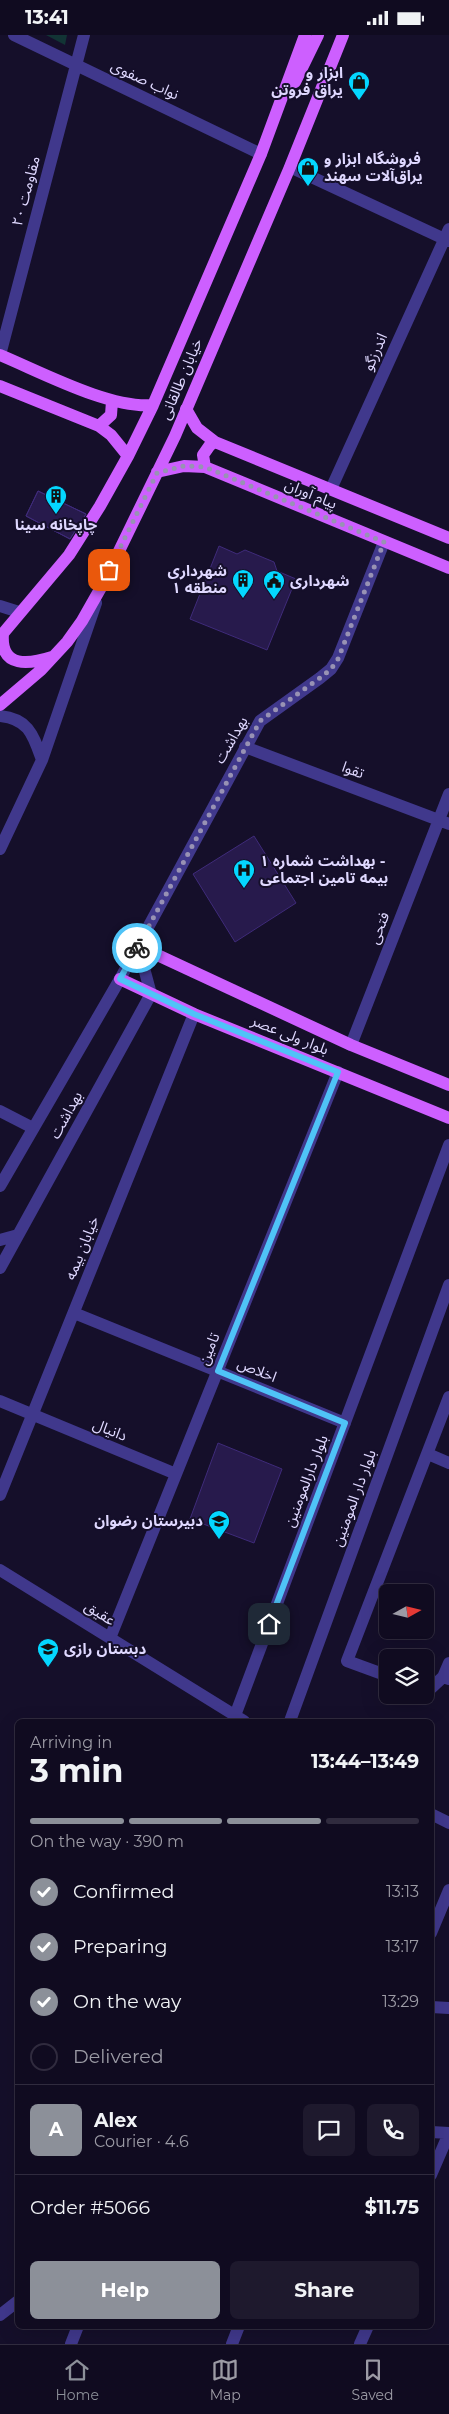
<!DOCTYPE html>
<html lang="en">
<head>
<meta charset="utf-8">
<style>
	body { margin:0; font-family:Montserrat,"Noto Sans Arabic",sans-serif; background:#1e192d; color:#f1f3f6; height:100vh; display:flex; flex-direction:column; font-size:19px; white-space:nowrap }
	* { box-sizing:border-box; margin:0 }
	p { font-size:16px; color:#9c9ba5 }
	.icon { flex:none; width:28px; height:28px; fill:none; stroke:currentColor; stroke-width:2; stroke-linecap:round; stroke-linejoin:round }
	.map { position:relative; flex:1; overflow:hidden }
	.panel { position:absolute; left:15px; top:1684px; width:419px; height:610px; display:flex; flex-direction:column; background:#100b20; border-radius:8px; box-shadow:0 5px 20px #0002,0 0 0 1px #302b3e }
	.panel>* { flex:none }
	.needle { width:32px; rotate:82deg }
	.fabs { position:absolute; left:379px; top:1549px; display:grid; gap:10px }
	.fabs a { display:grid; place-items:center; width:55px; height:55px; border-radius:8px; background:#100b20; box-shadow:0 5px 20px #0002,0 0 0 1px #302b3e; font-size:25px }
	.pin { position:absolute; display:grid; place-items:center; width:42px; height:42px; color:#fff; margin:-21px; border-radius:10px; box-shadow:0 2px 8px #0006 }
	.courier { position:absolute; display:grid; place-items:center; width:50px; height:50px; margin:-25px; border:4px solid #4fc3f7; border-radius:50%; background:#fff; color:#222; box-shadow:0 1px 6px #0007 }
	.overview em { font-style:normal; font-weight:700 }
	.overview div { display:flex; flex-direction:column-reverse }
	.overview { display:flex; align-items:center; justify-content:space-between; height:85px; padding:0 15px }
	h1 { font-size:32px; font-weight:700; line-height:38px }
	.bar { display:grid; grid-template-columns:repeat(4,1fr); gap:8px 5px; align-content:center; height:60px; padding:0 15px }
	.bar i { height:6px; border-radius:4px; background:#302b3e }
	.bar .selected { background:#8c9099 }
	.bar p { grid-column:span 4 }
	.line { display:flex; align-items:center; gap:12px; padding:0 15px; border-top:1px solid #302b3e }
	.line div { flex:1 }
	.round { display:grid; place-items:center; flex:none; width:52px; height:52px; border-radius:8px; background:#1e192d }
	ol { padding:0 15px; list-style:none }
	li { display:flex; align-items:center; gap:15px; height:55px }
	li p { margin-inline-start:auto }
	li .icon { padding:5px; border-radius:50%; background:#8c9099; color:#fff; stroke-width:4 }
	li:last-child { color:#9c9ba5 }
	li i { width:28px; height:28px; border:2px solid #302b3e; border-radius:50% }
	.cta { display:flex; gap:10px; margin-top:auto; padding:10px 15px }
	.cta a { flex:1; height:58px; border-radius:8px; background:#8c9099; color:#fff; font-size:20px; font-weight:700; line-height:58px; text-align:center }
	.cta a+a { background:#1e192d; color:#f1f3f6 }
	.status { display:flex; justify-content:space-between; align-items:center; height:35px; padding:0 25px; background:#100b20; direction:ltr }
	.status svg { height:14px; fill:currentColor }
	.tab-bar { display:flex; justify-content:space-around; align-items:center; height:70px; border-top:1px solid #302b3e; background:#100b20; font-size:14px; color:#9c9ba5 }
	.tab-bar a { display:grid; justify-items:center; gap:2px }
	.tab-bar .selected { color:#8c9099 }
	.map>svg:first-child { display:block }
	.green { fill:#123435 }
	.building { fill:#271a4c; stroke:#3f2b7a }
	.lines { fill:none; stroke-linecap:round; stroke-linejoin:round }
	.minor { stroke:#40388c; stroke-width:12 }
	.major { stroke:#cd5fff; stroke-width:12 }
	.done { stroke:#9892b4; stroke-width:5; stroke-dasharray:0 9 }
	.route { stroke:#4fc3f7; stroke-width:6 }
	.labels { text-anchor:middle; stroke-width:4; stroke-linejoin:round; paint-order:stroke }
	.poi-label { font-size:15px; font-weight:bold; fill:#dfd8ff; stroke:#150f2a; text-anchor:start }
	.street-label { font-size:15px; fill:#dfd8ff; stroke:#150f2a }
</style>
</head>
<body>
<div class="status"><b>13:41</b><svg viewBox="0 0 49 12"><path d="M0 12V9h3v3zM5 12V6h3v6zM10 12V3h3v9zM15 12V0h3v12zM26 1h20v11H26zM47 4h2v5h-2z"/></svg></div>
<div class="map">
<svg width="449" height="2309" viewBox="0 0 449 2309">
	<rect width="100%" height="100%" fill="#150f2a"/>
	<path class="green" d="M 46,0 L 67,0 L 65,10 Z"/>
	<path class="building" d="M 38,456 L 86,479 L 70,504 L 26,481 Z
		M 38,456 L 86,479 L 70,504 L 26,481 Z
		M 219,511 L 237,519 L 245,515 L 274,527 L 277,536 L 296,544 L 267,615 L 190,584 Z
		M 254,801 L 296,868 L 235,907 L 193,839 Z
		M 218,1408 L 282,1434 L 254,1508 L 190,1484 Z"/>
	<g class="lines">
		<path class="minor" d="M 14,0 L 261,119
			M 290,132 L 449,206
			M 0,320 L 84,0
			M 331,454 L 449,194
			M 0,571 L 19,577
			M 0,681 C 29,684 33,700 42,725
			M 245,712 L 449,789
			M 0,814 L 42,725 L 96,568
			M 351,1010 L 449,759
			M 0,1076 L 33,1093
			M 0,1151 L 120,944 L 260,686 L 320,643 L 331,634 L 338,623 L 384,507
			M 0,1205 L 18,1200
			M 0,1233 L 151,959 L 138,911
			M 74,1278 L 345,1388
			M 0,1366 L 176,1439
			M 428,1419 L 449,1428
			M 0,1460 L 194,979
			M 0,1535 L 244,1686
			M 110,1603 L 338,1037
			M 388,1641 L 347,1626 L 449,1362
			M 443,1642 L 449,1628
			M 425,1654 L 429,1655 L 443,1642 L 449,1644
			M 233,1686 L 449,1110
			M 290,1686 L 449,1250
			M 431,1779 L 449,1788
			M 431,1898 L 449,1855
			M 431,1972 L 449,1973
			M 431,2097 L 449,2098
			M 431,2140 L 449,2098
			M 0,2280 L 18,2266
			M 71,2309 L 78,2291
			M 232,2309 L 239,2291
			M 360,2309 L 368,2291"/>
		<path class="major" d="M 295,47 L 318,0
			M 0,320 C 41,337 110,374 153,370
			M 0,351 L 99,391 L 111,400 L 128,421
			M 186,374 L 197,393 L 215,407 L 449,503
			M 99,391 L 111,380 L 112,366
			M 205,432 L 203,420 L 210,410 L 215,407
			M 157,437 L 184,431 L 205,432 L 449,533
			M 3,599 C 0,634 30,629 52,622
			M 0,602 L 69,520 L 100,471 L 128,421 L 153,370 L 261,119 L 305,0
			M 0,670 L 41,635 L 67,607 L 82,586 L 103,549 L 175,401 L 290,132 L 343,0
			M 138,911 L 351,1010 L 449,1050
			M 120,944 L 194,979 L 449,1083"/>
	</g>
	<g class="lines">
		<path class="done" d="M 109,535 L 157,438 L 184,431 L 205,432 L 384,507 L 338,624 L 331,634 L 320,643 L 260,686 L 137,913"/>
		<path class="route" d="M 137,913 L 120,944 L 194,979 L 338,1037 L 218,1336 L 345,1388 L 269,1589"/>
	</g>
	<defs>
		<g id="shop-pin" transform="scale(1.125)"><path d="M0 17L-7.5 6A9.5 9.5 0 1 1 7.5 6Z" fill="#04d7ff" stroke="#150f2a"/><path d="M-5-2.5h2.3a2.7 3.5 0 0 1 5.4 0H5L5.5 6h-11ZM-1.5-2.5h3a1.5 2.3 0 0 0-3 0Z" fill="#111"/></g>
		<g id="building-pin" transform="scale(1.125)"><path d="M0 17L-7.5 6A9.5 9.5 0 1 1 7.5 6Z" fill="#04d7ff" stroke="#150f2a"/><path d="M-4-6H4V6H1V3H-1V6H-4ZM-2.5-4.3h1.7v1.8h-1.7ZM.8-4.3h1.7v1.8H.8ZM-2.5-1h1.7V.8h-1.7ZM.8-1h1.7V.8H.8Z" fill="#111"/></g>
		<g id="civic-pin" transform="scale(1.125)"><path d="M0 17L-7.5 6A9.5 9.5 0 1 1 7.5 6Z" fill="#04d7ff" stroke="#150f2a"/><path d="M-.6-6.5H3V-4.5H.6V-3L4-1V1h2V6H-6V1h2V-1L-.6-3ZM-1.2 2.5V6h2.4V2.5Z" fill="#111"/></g>
		<g id="hospital-pin" transform="scale(1.125)"><path d="M0 17L-7.5 6A9.5 9.5 0 1 1 7.5 6Z" fill="#04d7ff" stroke="#150f2a"/><path d="M-5-5h3v3.5h4V-5h3V5h-3V1.5h-4V5h-3Z" fill="#111"/></g>
		<g id="school-pin" transform="scale(1.125)"><path d="M0 17L-7.5 6A9.5 9.5 0 1 1 7.5 6Z" fill="#04d7ff" stroke="#150f2a"/><path d="M0-5L7-2L0 1L-7-2ZM-4 1L0 2.5L4 1V4Q0 6-4 4Z" fill="#111"/></g>
	</defs>
	<g fill-rule="evenodd">
		<use href="#shop-pin" x="359" y="47"/>
		<use href="#shop-pin" x="308" y="133"/>
		<use href="#building-pin" x="56" y="461"/>
		<use href="#building-pin" x="243" y="545"/>
		<use href="#civic-pin" x="274" y="546"/>
		<use href="#hospital-pin" x="244" y="835"/>
		<use href="#school-pin" x="219" y="1486"/>
		<use href="#school-pin" x="48" y="1614"/>
	</g>
	<g class="labels">
		<g class="poi-label">
			<text x="343" y="43" text-anchor="end">ابزار و<tspan x="343" dy="17">یراق فروتن</tspan></text>
			<text x="324" y="129">فروشگاه ابزار و<tspan x="324" dy="17">یراق‌آلات‌ سهند</tspan></text>
			<text x="56" y="495" text-anchor="middle">چاپخانه سینا</text>
			<text x="227" y="541" text-anchor="end">شهرداری<tspan x="227" dy="17">منطقه ۱</tspan></text>
			<text x="290" y="551">شهرداری</text>
			<text x="260" y="831">بهداشت شماره ۱ -<tspan x="260" dy="17">بیمه تامین اجتماعی</tspan></text>
			<text x="203" y="1491" text-anchor="end">دبیرستان رضوان</text>
			<text x="64" y="1619">دبستان رازی</text>
		</g>
		<g class="street-label">
			<text transform="translate(145 45) rotate(25)" y="5">نواب صفوی</text>
			<text transform="translate(26 156) rotate(-75)" y="5">مقاومت ۲۰</text>
			<text transform="translate(375 317) rotate(-66)" y="5">اندرزگو</text>
			<text transform="translate(181 344) rotate(-67)" y="5">خیابان طالقانی</text>
			<text transform="translate(311 459) rotate(23)" y="5">پیام آوران</text>
			<text transform="translate(231 705) rotate(-60)" y="5">بهداشت</text>
			<text transform="translate(353 735) rotate(21)" y="5">تقوا</text>
			<text transform="translate(379 893) rotate(-69)" y="5">فتحی</text>
			<text transform="translate(290 1000) rotate(22)" y="5">بلوار ولی عصر</text>
			<text transform="translate(66 1080) rotate(-61)" y="5">بهداشت</text>
			<text transform="translate(82 1213) rotate(-68)" y="5">خیابان بیمه</text>
			<text transform="translate(209 1314) rotate(-68)" y="5">تامین</text>
			<text transform="translate(257 1335) rotate(22)" y="5">اخلاص</text>
			<text transform="translate(110 1395) rotate(22)" y="5">دانیال</text>
			<text transform="translate(306 1446) rotate(-69)" y="5">بلوار دارالمومنین</text>
			<text transform="translate(354 1463) rotate(-70)" y="5">بلوار دار المومنین</text>
			<text transform="translate(100 1578) rotate(32)" y="5">عقیق</text>
		</g>
	</g>
</svg>
<div class="fabs">
<a><svg class="needle" viewBox="-14 -14 28 28"><path d="M0-13l5 13h-10z" fill="#e53935"/><path d="M0 13l5-13h-10z" fill="#9c9ba5"/></svg></a>
<a><svg class="icon" aria-label="layers" viewBox="0 0 24 24"><path d="M12 4l9 5-9 5-9-5zM3 14l9 5 9-5"/></svg></a>
</div>
<div class="pin" style="left:109px;top:535px;background:#ea580c"><svg class="icon" aria-label="bag" viewBox="0 0 24 24"><path d="M5 8h14l-1 12H6zM9 8a3 3 0 0 1 6 0"/></svg></div>
<div class="pin" style="left:269px;top:1589px;background:#1f2937"><svg class="icon" aria-label="home" viewBox="0 0 24 24"><path d="M3 11l9-7 9 7M6 9v11h12V9"/></svg></div>
<div class="courier" style="left:137px;top:913px"><svg class="icon" aria-label="bike" viewBox="0 0 24 24"><circle cx="6" cy="16" r="4"/><circle cx="18" cy="16" r="4"/><path d="M6 16l4-8h5l3 8M10 8l3 8H6M13 5h3"/></svg></div>
<section class="panel">
<div class="overview"><div><h1>3 min</h1><p>Arriving in</p></div><em>13:44–13:49</em></div>
<div class="bar"><i class="selected"></i><i class="selected"></i><i class="selected"></i><i></i><p>On the way · 390 m</p></div>
<ol>
<li><svg class="icon" aria-label="check" viewBox="0 0 24 24"><path d="M5 12l5 5 9-10"/></svg>Confirmed<p>13:13</p></li>
<li><svg class="icon" aria-label="check" viewBox="0 0 24 24"><path d="M5 12l5 5 9-10"/></svg>Preparing<p>13:17</p></li>
<li><svg class="icon" aria-label="check" viewBox="0 0 24 24"><path d="M5 12l5 5 9-10"/></svg>On the way<p>13:29</p></li>
<li><i></i>Delivered</li>
</ol>
<div class="line" style="height:90px"><b class="round" style="background:#8c9099;color:#fff">A</b><div><b>Alex</b><p>Courier · 4.6</p></div><a class="round"><svg class="icon" aria-label="chat" viewBox="0 0 24 24"><path d="M4 5h16v11H9l-5 4z"/></svg></a><a class="round"><svg class="icon" aria-label="phone" viewBox="0 0 24 24"><path d="M5 4h4l2 5-3 2q2 4 5 5l2-3 5 2v4C11 20 4 13 5 4z"/></svg></a></div>
<div class="line" style="height:65px"><div>Order #5066</div><b>$11.75</b></div>
<div class="cta"><a>Help</a><a>Share</a></div>
</section>
</div>
<nav class="tab-bar">
<a class="selected"><svg class="icon" aria-label="home" viewBox="0 0 24 24"><path d="M3 11l9-7 9 7M6 9v11h12V9"/></svg>Home</a>
<a><svg class="icon" aria-label="map" viewBox="0 0 24 24"><path d="M3 6l6-2 6 2 6-2v14l-6 2-6-2-6 2zM9 4v14M15 6v14"/></svg>Map</a>
<a><svg class="icon" aria-label="saved" viewBox="0 0 24 24"><path d="M7 4h10v16l-5-4-5 4z"/></svg>Saved</a>
</nav>
</body>
</html>
